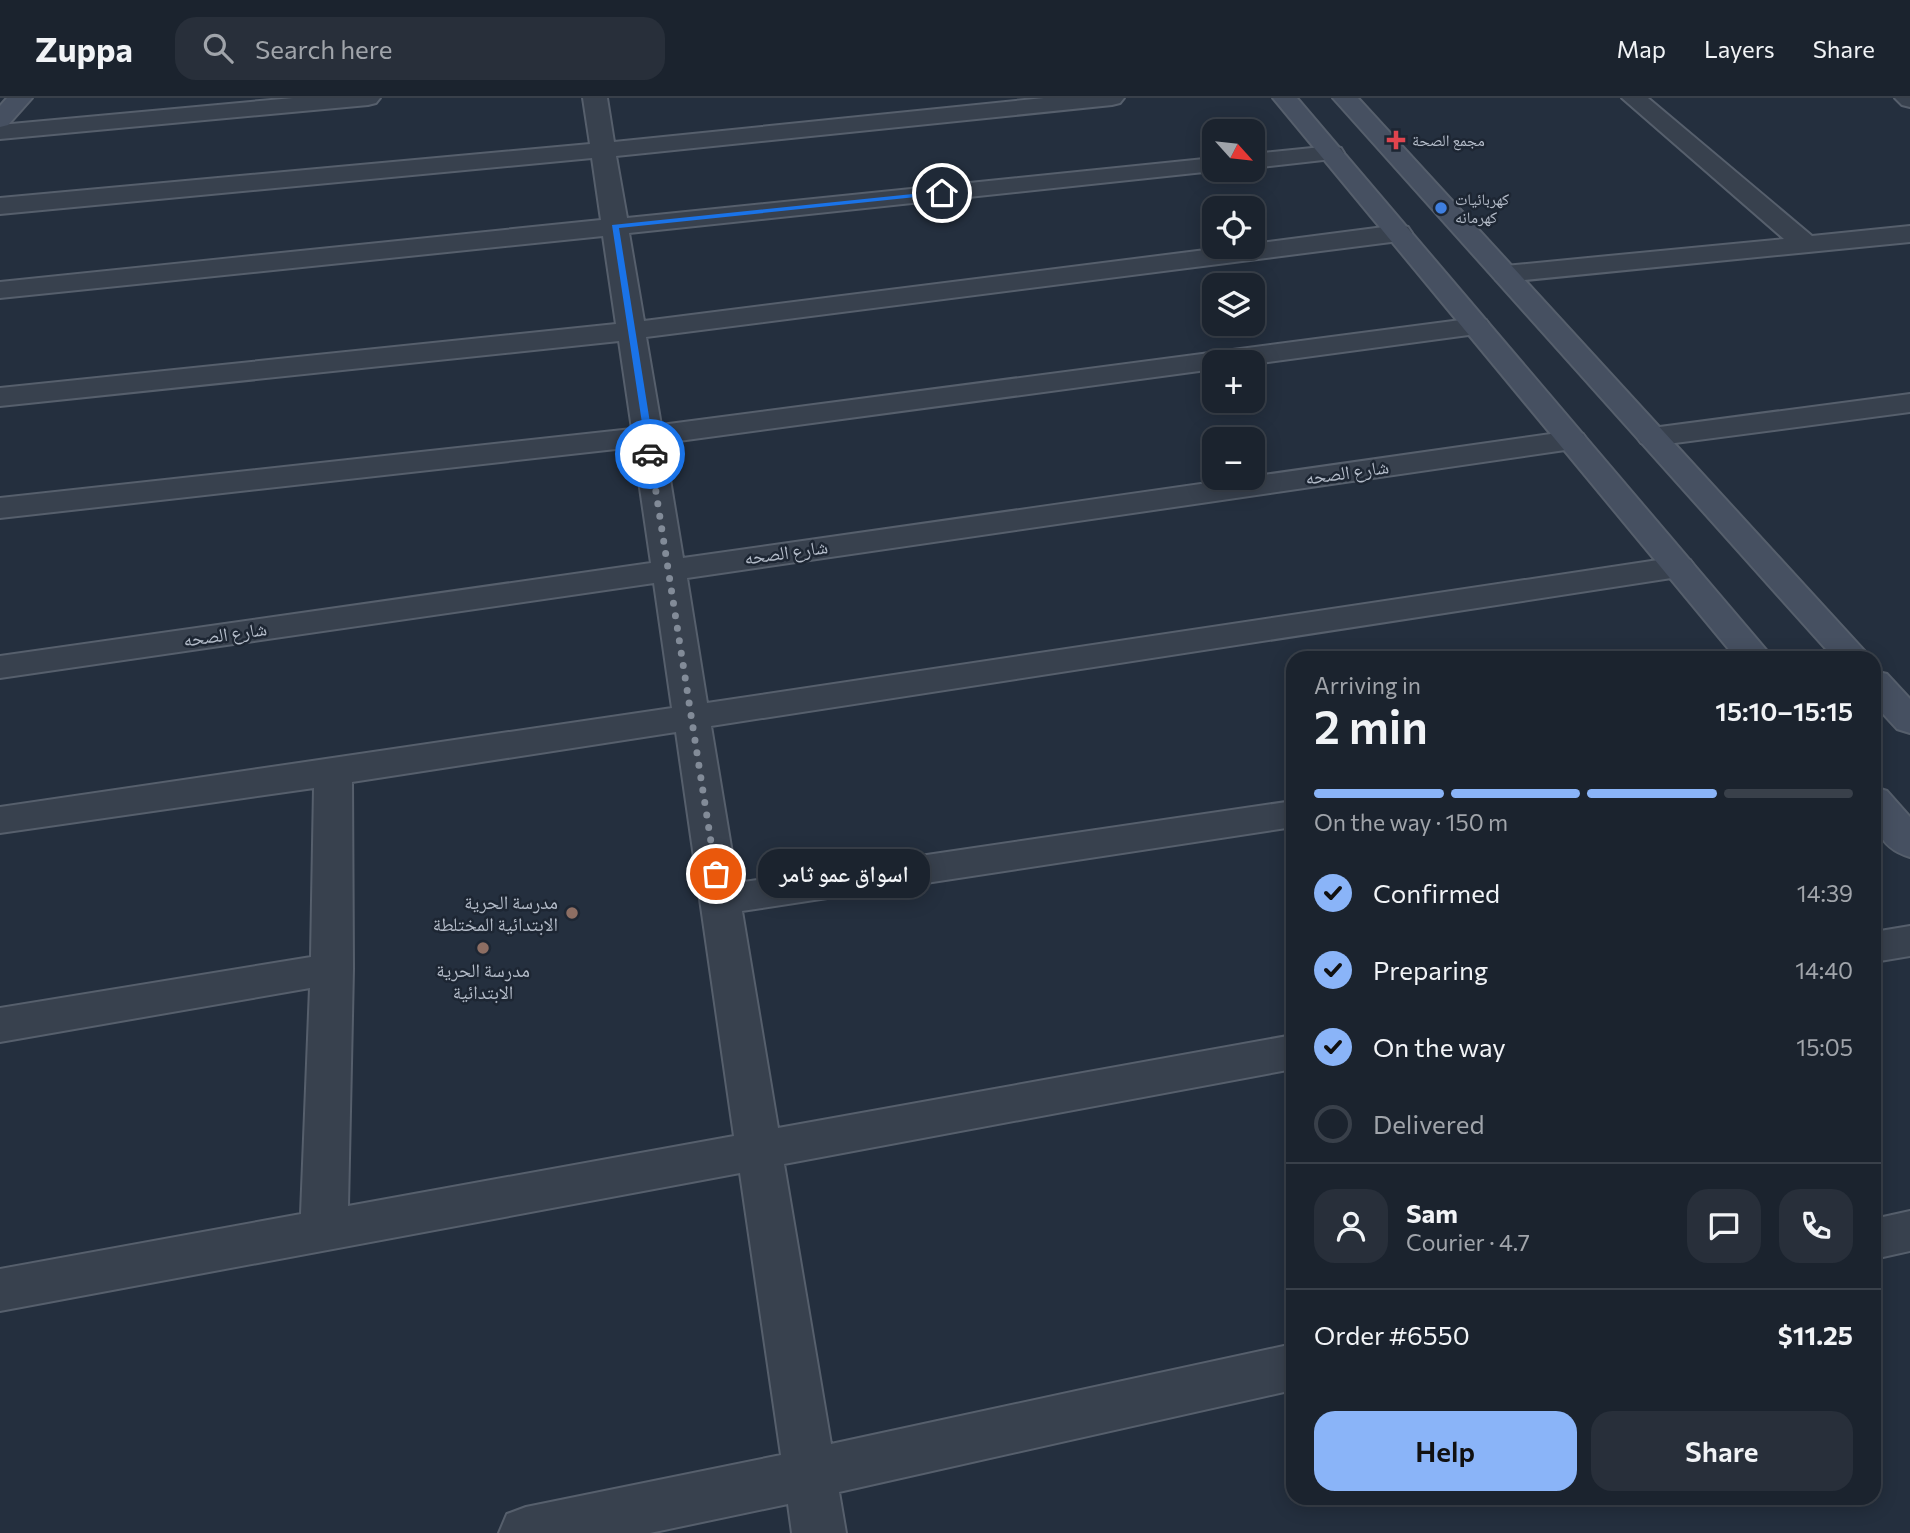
<!DOCTYPE html>
<html lang="en">
<head>
<meta charset="utf-8">
<style>
	body { margin:0; font-family:Commissioner,"Noto Naskh Arabic",sans-serif; background:#282f3a; color:#f1f3f6; height:100vh; display:flex; flex-direction:column; font-size:26px; white-space:nowrap }
	* { box-sizing:border-box; margin:0 }
	p { font-size:23px; color:#a0a4aa }
	.icon { flex:none; width:38px; height:38px; fill:none; stroke:currentColor; stroke-width:2; stroke-linecap:round; stroke-linejoin:round }
	.map { position:relative; flex:1; overflow:hidden }
	.side { position:absolute; left:1286px; top:553px; width:595px; height:854px; display:flex; flex-direction:column; background:#1b232e; border-radius:21px; box-shadow:0 4px 18px #0003,0 0 0 2px #39404a }
	.side>* { flex:none }
	.needle { width:46px; rotate:117deg }
	.fabs { position:absolute; left:1202px; top:21px; display:grid; gap:14px }
	.fabs a { display:grid; place-items:center; width:63px; height:63px; border-radius:14px; background:#1b232e; box-shadow:0 4px 18px #0003,0 0 0 2px #39404a; font-size:35px }
	.pin { position:absolute; display:grid; place-items:center; width:60px; height:60px; color:#fff; margin:-30px; border:4px solid #fff; border-radius:50%; box-shadow:0 2px 7px #0007 }
	.courier { position:absolute; display:grid; place-items:center; width:70px; height:70px; margin:-35px; border:5px solid #1a73e8; border-radius:50%; background:#fff; color:#222; box-shadow:0 2px 9px #0007 }
	.bubble { position:absolute; height:49px; border-radius:21px; background:#1b232e; box-shadow:0 4px 18px #0003,0 0 0 2px #39404a; font-size:23px; font-weight:600; line-height:49px; text-align:center }
	.headline em { font-style:normal; font-weight:600 }
	.headline div { display:flex; flex-direction:column-reverse }
	.headline { display:flex; align-items:center; justify-content:space-between; height:119px; padding:0 28px }
	h1 { font-size:46px; font-weight:600; line-height:52px }
	.bar { display:grid; grid-template-columns:repeat(4,1fr); gap:10px 7px; align-content:center; height:84px; padding:0 28px }
	.bar i { height:9px; border-radius:5px; background:#39404a }
	.bar .current { background:#8ab4f8 }
	.bar p { grid-column:span 4 }
	.line { display:flex; align-items:center; gap:18px; padding:0 28px; border-top:2px solid #39404a }
	.line div { flex:1 }
	.round { display:grid; place-items:center; flex:none; width:74px; height:74px; border-radius:21px; background:#282f3a }
	ol { padding:0 28px; list-style:none }
	li { display:flex; align-items:center; gap:21px; height:77px }
	li p { margin-inline-start:auto }
	li .icon { padding:7px; border-radius:50%; background:#8ab4f8; color:#111; stroke-width:4 }
	li:last-child { color:#a0a4aa }
	li i { width:38px; height:38px; border:4px solid #39404a; border-radius:50% }
	.button { display:flex; gap:14px; margin-top:auto; padding:14px 28px }
	.button a { flex:1; height:80px; border-radius:21px; background:#8ab4f8; color:#111; font-size:28px; font-weight:600; line-height:80px; text-align:center }
	.button a+a { background:#282f3a; color:#f1f3f6 }
	header { display:flex; align-items:center; gap:42px; box-sizing:border-box; height:98px; padding:0 35px; background:#1b232e; border-bottom:2px solid #39404a }
	header strong { font-size:33px }
	nav { display:flex; gap:38px; margin-inline-start:auto; font-size:24px }
	.search { width:490px; height:63px; background:#282f3a; display:flex; align-items:center; gap:18px; box-sizing:border-box; padding:0 24px; border-radius:21px; color:#a0a4aa; font-size:26px }
	.map>svg:first-child { display:block }
	.lines { fill:none; stroke-linecap:round; stroke-linejoin:round }
	.street-casing { stroke:#565f6c; stroke-width:4 }
	.secondary-casing { stroke:#565f6c; stroke-width:4 }
	.street { fill:#38414e; fill-rule:evenodd }
	.secondary { fill:#465061; fill-rule:evenodd }
	.route { fill:#1a73e8 }
	.done { stroke:#828b98; stroke-width:7; stroke-dasharray:0 12.6 }
	.health-dot { fill:#e0444e; stroke:#1d2633; stroke-width:2.5 }
	.shop-dot { fill:#3f7fe0; stroke:#1d2633; stroke-width:2.5 }
	.education-dot { fill:#8d6e63; stroke:#1d2633; stroke-width:2.5 }
	.labels { text-anchor:middle; stroke-width:5; stroke-linejoin:round; paint-order:stroke }
	.far-poi-label { font-size:16px; fill:#b4bcc9; stroke:#1d2633; text-anchor:start }
	.street-label { font-size:19px; fill:#b4bcc9; stroke:#1d2633 }
	.poi-label { font-size:19px; fill:#b4bcc9; stroke:#1d2633; text-anchor:end }
</style>
</head>
<body>
<header>
<strong>Zuppa</strong>
<div class="search"><svg class="icon" aria-label="search" viewBox="0 0 24 24"><circle cx="10" cy="10" r="6"/><path d="M15 15l6 6"/></svg>Search here</div>
<nav><a>Map</a><a>Layers</a><a>Share</a></nav>
</header>
<div class="map">
<svg width="1910" height="1435" viewBox="0 0 1910 1435">
	<rect width="100%" height="100%" fill="#242f3e"/>
	<g class="lines">
		<g class="street-casing">
			<path id="street" d="M 293,0 L 380,0 L 376,5 L 368,7 L 0,41 L 0,27 Z
				M 583,0 L 607,0 L 614,44 L 1044,0 L 1124,0 L 1120,5 L 1112,7 L 616,58 L 627,120 L 1214,60 L 1214,72 L 1223,72 L 629,135 L 644,223 L 1229,149 L 1253,149 L 1253,146 L 1399,127 L 1408,129 L 1412,135 L 1408,141 L 1399,143 L 646,239 L 661,327 L 1476,220 L 1486,222 L 1490,228 L 1486,234 L 1476,236 L 1253,266 L 1214,264 L 1214,271 L 664,345 L 683,460 L 1572,333 L 1583,336 L 1587,342 L 1583,348 L 1572,351 L 687,480 L 707,605 L 1678,459 L 1690,462 L 1695,469 L 1690,476 L 1678,479 L 711,628 L 737,785 L 1293,703 L 1293,729 L 742,813 L 778,1030 L 1293,937 L 1293,971 L 784,1066 L 831,1346 L 1293,1246 L 1293,1292 L 839,1394 L 846,1435 L 792,1435 L 788,1406 L 650,1435 L 499,1435 L 507,1416 L 526,1409 L 781,1357 L 740,1075 L 0,1213 L 0,1171 L 301,1116 L 310,890 L 0,944 L 0,910 L 311,859 L 314,690 L 0,735 L 0,709 L 672,610 L 654,485 L 0,580 L 0,558 L 651,465 L 634,349 L 0,420 L 0,400 L 632,331 L 619,243 L 0,308 L 0,290 L 616,226 L 603,138 L 0,200 L 0,184 L 601,122 L 592,60 L 0,116 L 0,100 L 590,46 ZM 676,634 L 734,1038 L 348,1108 L 353,871 L 352,684 Z
				M 1622,0 L 1648,0 L 1812,138 L 1910,128 L 1910,144 L 1505,184 L 1496,182 L 1492,176 L 1496,170 L 1505,168 L 1784,141 Z
				M 1895,0 L 1910,0 L 1910,9 L 1902,7 Z
				M 1332,48 L 1341,50 L 1344,55 L 1341,60 L 1253,70 L 1253,56 Z
				M 1910,296 L 1910,314 L 1652,348 L 1641,345 L 1637,339 L 1641,333 L 1652,330 Z
				M 1910,828 L 1910,858 L 1874,864 L 1874,834 Z
				M 1910,1113 L 1910,1153 L 1874,1161 L 1874,1121 Z"/>
		</g>
		<g class="secondary-casing">
			<path id="secondary" d="M 7,0 L 32,0 L 8,27 L 0,29 L 0,8 Z
				M 1273,0 L 1297,0 L 1773,560 L 1736,560 Z
				M 1333,0 L 1358,0 L 1871,560 L 1834,560 Z
				M 1874,573 L 1887,576 L 1910,601 L 1910,635 L 1897,631 L 1874,606 Z
				M 1874,689 L 1887,693 L 1910,719 L 1910,759 C 1873,748 1874,721 1874,689 Z"/>
		</g>
		<use href="#street" class="street"/>
		<use href="#secondary" class="secondary"/>
	</g>
	<path class="route" d="M 942,93 L 945,96 L 619,130 L 655,356 L 647,358 L 612,127 Z"/>
	<g class="lines">
		<path class="done" d="M 650,356 L 716,776"/>
	</g>
	<path class="health-dot" d="M1392.5 31.5h7v7h7v7h-7v7h-7v-7h-7v-7h7z"/>
	<circle class="shop-dot" cx="1441" cy="110" r="7"/>
	<g class="education-dot">
		<circle cx="572" cy="815" r="7"/>
		<circle cx="483" cy="850" r="7"/>
	</g>
	<g class="labels">
		<g class="far-poi-label">
			<text x="1412" y="48">مجمع الصحة</text>
			<text x="1455" y="107">كهربائيات<tspan x="1455" dy="18">كهرمانه</tspan></text>
		</g>
		<g class="street-label">
			<text transform="translate(1347 374) rotate(-8)" y="7">شارع الصحه</text>
			<text transform="translate(786 454) rotate(-8)" y="7">شارع الصحه</text>
			<text transform="translate(225 536) rotate(-8)" y="7">شارع الصحه</text>
		</g>
		<g class="poi-label">
			<text x="558" y="811">مدرسة الحرية<tspan x="558" dy="22">الابتدائية المختلطة</tspan></text>
			<text x="483" y="879" text-anchor="middle">مدرسة الحرية<tspan x="483" dy="22">الابتدائية</tspan></text>
		</g>
	</g>
</svg>
<div class="fabs">
<a><svg class="needle" viewBox="-14 -14 28 28"><path d="M0-13l5 13h-10z" fill="#e53935"/><path d="M0 13l5-13h-10z" fill="#a0a4aa"/></svg></a>
<a><svg class="icon" aria-label="locate" viewBox="0 0 24 24"><circle cx="12" cy="12" r="6"/><path d="M12 2v4M12 18v4M2 12h4M18 12h4"/></svg></a>
<a><svg class="icon" aria-label="layers" viewBox="0 0 24 24"><path d="M12 4l9 5-9 5-9-5zM3 14l9 5 9-5"/></svg></a>
<a>+</a>
<a>−</a>
</div>
<div class="pin" style="left:716px;top:776px;background:#ea580c"><svg class="icon" aria-label="bag" viewBox="0 0 24 24"><path d="M5 8h14l-1 12H6zM9 8a3 3 0 0 1 6 0"/></svg></div>
<div class="pin" style="left:942px;top:95px;background:#1f2937"><svg class="icon" aria-label="home" viewBox="0 0 24 24"><path d="M3 11l9-7 9 7M6 9v11h12V9"/></svg></div>
<div class="courier" style="left:650px;top:356px"><svg class="icon" aria-label="car" viewBox="0 0 24 24"><path d="M5 17H2v-5l4-1 3-4h7l3 4 3 1v5h-3M9 17h6M6 11h13"/><circle cx="7" cy="17" r="2"/><circle cx="17" cy="17" r="2"/></svg></div>
<div class="bubble" style="left:758px;top:751px;width:172px">اسواق عمو ثامر</div>
<section class="side">
<div class="headline"><div><h1>2 min</h1><p>Arriving in</p></div><em>15:10–15:15</em></div>
<div class="bar"><i class="current"></i><i class="current"></i><i class="current"></i><i></i><p>On the way · 150 m</p></div>
<ol>
<li><svg class="icon" aria-label="check" viewBox="0 0 24 24"><path d="M5 12l5 5 9-10"/></svg>Confirmed<p>14:39</p></li>
<li><svg class="icon" aria-label="check" viewBox="0 0 24 24"><path d="M5 12l5 5 9-10"/></svg>Preparing<p>14:40</p></li>
<li><svg class="icon" aria-label="check" viewBox="0 0 24 24"><path d="M5 12l5 5 9-10"/></svg>On the way<p>15:05</p></li>
<li><i></i>Delivered</li>
</ol>
<div class="line" style="height:126px"><a class="round"><svg class="icon" aria-label="person" viewBox="0 0 24 24"><circle cx="12" cy="8" r="4"/><path d="M4 21q1-7 8-7t8 7"/></svg></a><div><b>Sam</b><p>Courier · 4.7</p></div><a class="round"><svg class="icon" aria-label="chat" viewBox="0 0 24 24"><path d="M4 5h16v11H9l-5 4z"/></svg></a><a class="round"><svg class="icon" aria-label="phone" viewBox="0 0 24 24"><path d="M5 4h4l2 5-3 2q2 4 5 5l2-3 5 2v4C11 20 4 13 5 4z"/></svg></a></div>
<div class="line" style="height:91px"><div>Order #6550</div><b>$11.25</b></div>
<div class="button"><a>Help</a><a>Share</a></div>
</section>
</div>
</body>
</html>
